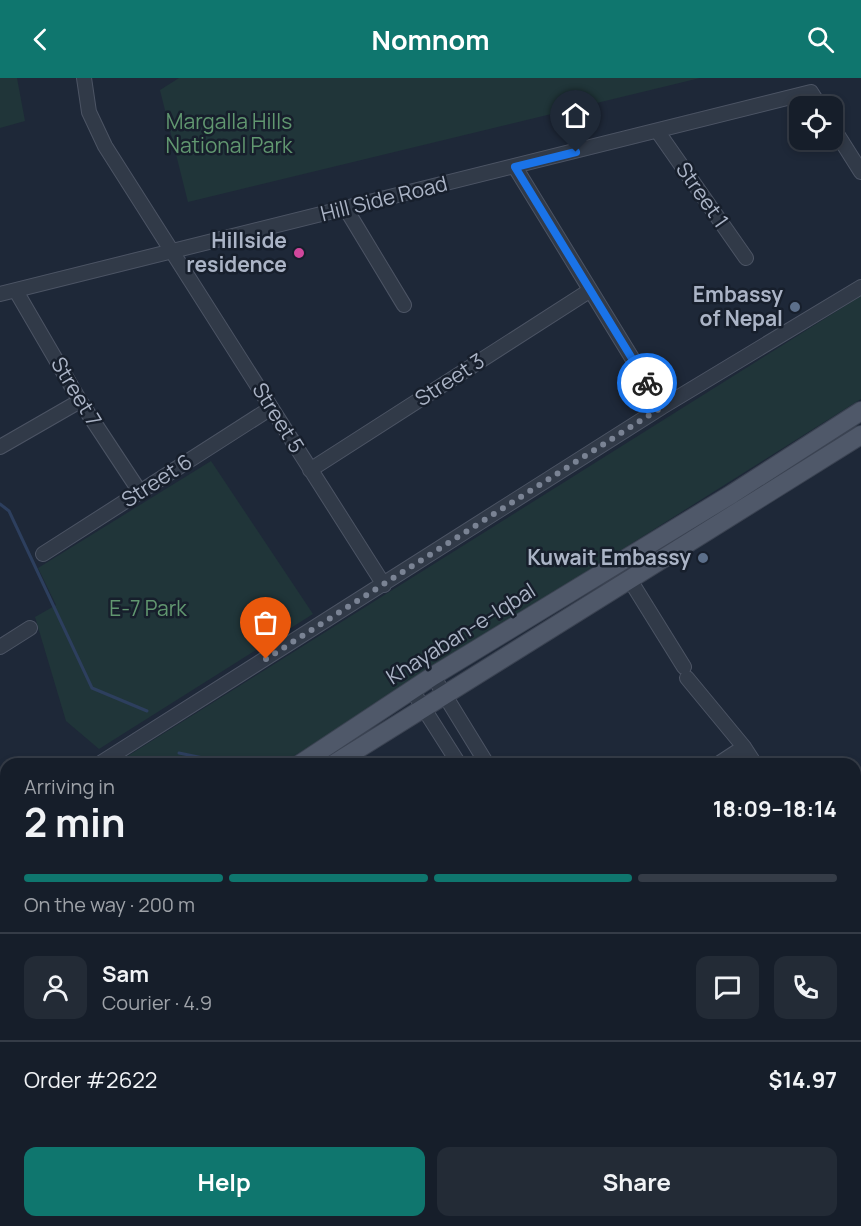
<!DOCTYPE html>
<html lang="en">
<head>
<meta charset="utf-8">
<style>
	body { margin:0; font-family:Manrope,sans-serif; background:#232b36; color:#f1f3f6; height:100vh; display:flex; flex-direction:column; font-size:22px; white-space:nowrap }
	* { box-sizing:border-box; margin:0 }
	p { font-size:20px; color:#9ea2a8 }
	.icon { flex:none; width:33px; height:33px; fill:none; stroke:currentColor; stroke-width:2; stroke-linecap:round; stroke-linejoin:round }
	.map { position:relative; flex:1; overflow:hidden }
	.drawer { position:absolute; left:0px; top:680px; width:861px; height:470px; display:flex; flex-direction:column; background:#161e2a; border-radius:18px 18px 0 0; box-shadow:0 3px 9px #0003,0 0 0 2px #353c47 }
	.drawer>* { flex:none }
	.buttons { position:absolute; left:789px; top:18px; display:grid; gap:12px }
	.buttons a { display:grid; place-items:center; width:54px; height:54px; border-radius:12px; background:#161e2a; box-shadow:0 3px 9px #0003,0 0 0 2px #353c47; font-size:30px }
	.pin { position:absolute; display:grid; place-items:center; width:51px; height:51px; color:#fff; margin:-62px -26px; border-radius:50% 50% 50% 0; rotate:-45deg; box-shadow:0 0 6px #0007 }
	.pin .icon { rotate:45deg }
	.courier { position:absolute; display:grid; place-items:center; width:60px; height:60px; margin:-30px; border:4px solid #1a73e8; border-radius:50%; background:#fff; color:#222; box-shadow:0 2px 8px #0007 }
	.overview em { font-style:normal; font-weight:700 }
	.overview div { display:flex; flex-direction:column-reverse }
	.overview { display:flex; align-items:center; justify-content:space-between; height:102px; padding:0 24px }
	h1 { font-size:39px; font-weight:700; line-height:45px }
	.bar { display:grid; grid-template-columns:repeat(4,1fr); gap:9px 6px; align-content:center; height:72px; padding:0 24px }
	.bar i { height:8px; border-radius:4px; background:#353c47 }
	.bar .on { background:#0f766e }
	.bar p { grid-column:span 4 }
	.line { display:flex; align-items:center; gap:15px; padding:0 24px; border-top:2px solid #353c47 }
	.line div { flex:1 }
	.round { display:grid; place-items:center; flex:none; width:63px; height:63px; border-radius:12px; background:#232b36 }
	.cta { display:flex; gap:12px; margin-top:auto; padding:12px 24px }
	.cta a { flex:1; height:69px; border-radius:12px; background:#0f766e; color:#fff; font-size:24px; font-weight:700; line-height:69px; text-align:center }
	.cta a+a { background:#232b36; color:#f1f3f6 }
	header { display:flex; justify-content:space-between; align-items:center; height:78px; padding:0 24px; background:#0f766e; color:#fff; font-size:27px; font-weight:700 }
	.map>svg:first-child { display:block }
	.green { fill:#203539 }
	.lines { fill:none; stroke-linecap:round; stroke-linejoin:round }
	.stream { stroke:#2d3f5e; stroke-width:3 }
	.minor-casing { stroke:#4c5464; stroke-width:16 }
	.major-casing { stroke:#3b4352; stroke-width:20 }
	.minor { stroke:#313a48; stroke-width:14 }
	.major { stroke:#4f5869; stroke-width:18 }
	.done { stroke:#7a8394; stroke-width:6; stroke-dasharray:0 10.8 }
	.route { stroke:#1a73e8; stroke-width:8 }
	.hotel-dot { fill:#d1479c; stroke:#171f2c; stroke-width:2 }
	.service-dot { fill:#5c6f8a; stroke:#171f2c; stroke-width:2 }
	.labels { text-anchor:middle; stroke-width:5; stroke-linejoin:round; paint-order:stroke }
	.park-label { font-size:21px; fill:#619770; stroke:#171f2c }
	.street-label { font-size:21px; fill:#abb4c6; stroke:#171f2c }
	.poi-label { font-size:21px; font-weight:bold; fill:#abb4c6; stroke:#171f2c; text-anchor:end }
</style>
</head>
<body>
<header><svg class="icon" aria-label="back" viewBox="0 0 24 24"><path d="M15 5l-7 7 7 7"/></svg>Nomnom<svg class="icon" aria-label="search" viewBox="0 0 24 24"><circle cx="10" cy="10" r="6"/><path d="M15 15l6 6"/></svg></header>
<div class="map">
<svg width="861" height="1148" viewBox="0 0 861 1148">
	<rect width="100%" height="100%" fill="#1e2838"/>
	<path class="green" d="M 0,0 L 17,0 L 25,43 L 0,50 Z
		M 179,0 L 700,0 L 188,124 L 160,12 Z
		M 861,218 L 861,321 L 283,685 L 115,686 Z
		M 211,383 L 313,536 L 99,671 L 66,643 L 35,539 L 56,527 L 38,490 Z
		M 6,754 L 6,860 L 0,864 L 0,758 Z"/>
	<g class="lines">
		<path class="stream" d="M 0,426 L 9,433 L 92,610 L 147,633
			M 179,675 L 232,686
			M 337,1143 L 340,1148"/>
		<g class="minor-casing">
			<path id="minor" d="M 84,0 L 89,34 L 105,68 L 384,507
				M 832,48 L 861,94
				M 658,54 L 746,180
				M 515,89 L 662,329
				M 346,131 L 404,227
				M 16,213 L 80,323 L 140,414
				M 0,216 L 811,14 L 820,28
				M 0,369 L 80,323
				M 310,392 L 589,213
				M 43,476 L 271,330
				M 630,502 L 684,589
				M 0,569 L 30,550
				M 433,598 L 487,686
				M 687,600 L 744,669 L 755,686
				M 412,612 L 459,686
				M 99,686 L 662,329 L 861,209
				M 718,686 L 744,669
				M 855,713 L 861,709
				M 0,748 L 6,744
				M 855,845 L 861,854
				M 855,1045 L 861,1041
				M 0,1137 L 6,1133
				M 741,1143 L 745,1148
				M 771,1143 L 774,1148
				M 580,1148 L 588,1143"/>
		</g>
		<g class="major-casing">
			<path id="major" d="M 300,686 L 433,598 L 732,416 L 861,333
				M 334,686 L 861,357
				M 0,875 L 6,871
				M 0,897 L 6,893"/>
		</g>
		<use href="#minor" class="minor"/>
		<use href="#major" class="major"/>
	</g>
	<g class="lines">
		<path class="done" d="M 266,581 L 662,329 L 647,305"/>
		<path class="route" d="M 576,74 L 515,89 L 647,305"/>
	</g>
	<circle class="hotel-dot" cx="299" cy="175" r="6"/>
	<g class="service-dot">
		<circle cx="795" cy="229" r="6"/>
		<circle cx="703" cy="480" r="6"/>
	</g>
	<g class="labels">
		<g class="park-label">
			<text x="229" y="51">Margalla Hills<tspan x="229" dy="24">National Park</tspan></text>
			<text x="148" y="538">E-7 Park</text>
		</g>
		<g class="street-label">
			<text transform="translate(702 117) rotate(55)" y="7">Street 1</text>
			<text transform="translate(384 121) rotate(-14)" y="7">Hill Side Road</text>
			<text transform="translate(450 302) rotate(-33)" y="7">Street 3</text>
			<text transform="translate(76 314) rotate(59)" y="7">Street 7</text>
			<text transform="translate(278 340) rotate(58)" y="7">Street 5</text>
			<text transform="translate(157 403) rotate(-33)" y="7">Street 6</text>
			<text transform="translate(461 556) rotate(-32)" y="7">Khayaban-e-Iqbal</text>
		</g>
		<g class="poi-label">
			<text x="287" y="170">Hillside<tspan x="287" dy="24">residence</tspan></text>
			<text x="783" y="224">Embassy<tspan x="783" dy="24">of Nepal</tspan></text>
			<text x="691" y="487">Kuwait Embassy</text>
		</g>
	</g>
</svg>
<div class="buttons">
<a><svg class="icon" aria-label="locate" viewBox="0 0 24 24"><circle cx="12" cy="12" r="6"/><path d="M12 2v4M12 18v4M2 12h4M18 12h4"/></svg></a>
</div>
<div class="pin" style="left:266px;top:581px;background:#ea580c"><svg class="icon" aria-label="bag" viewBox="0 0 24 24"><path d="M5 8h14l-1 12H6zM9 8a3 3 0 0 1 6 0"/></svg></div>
<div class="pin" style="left:576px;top:74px;background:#1f2937"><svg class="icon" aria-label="home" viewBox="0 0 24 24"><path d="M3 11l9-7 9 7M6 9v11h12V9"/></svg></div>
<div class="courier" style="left:647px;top:305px"><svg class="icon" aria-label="bike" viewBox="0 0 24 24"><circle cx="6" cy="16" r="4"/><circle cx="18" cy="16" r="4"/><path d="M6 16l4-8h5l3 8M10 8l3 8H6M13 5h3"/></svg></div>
<section class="drawer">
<div class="overview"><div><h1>2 min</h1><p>Arriving in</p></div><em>18:09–18:14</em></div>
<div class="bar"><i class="on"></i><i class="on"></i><i class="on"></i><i></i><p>On the way · 200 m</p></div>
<div class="line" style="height:108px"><a class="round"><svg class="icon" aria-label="person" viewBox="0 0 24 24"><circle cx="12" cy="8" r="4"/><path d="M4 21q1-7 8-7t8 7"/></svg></a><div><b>Sam</b><p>Courier · 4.9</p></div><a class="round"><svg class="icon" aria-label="chat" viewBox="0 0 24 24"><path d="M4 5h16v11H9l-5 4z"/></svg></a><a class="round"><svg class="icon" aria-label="phone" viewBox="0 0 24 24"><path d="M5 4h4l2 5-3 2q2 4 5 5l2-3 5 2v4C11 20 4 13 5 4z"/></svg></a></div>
<div class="line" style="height:78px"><div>Order #2622</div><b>$14.97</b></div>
<div class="cta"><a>Help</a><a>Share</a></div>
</section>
</div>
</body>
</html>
